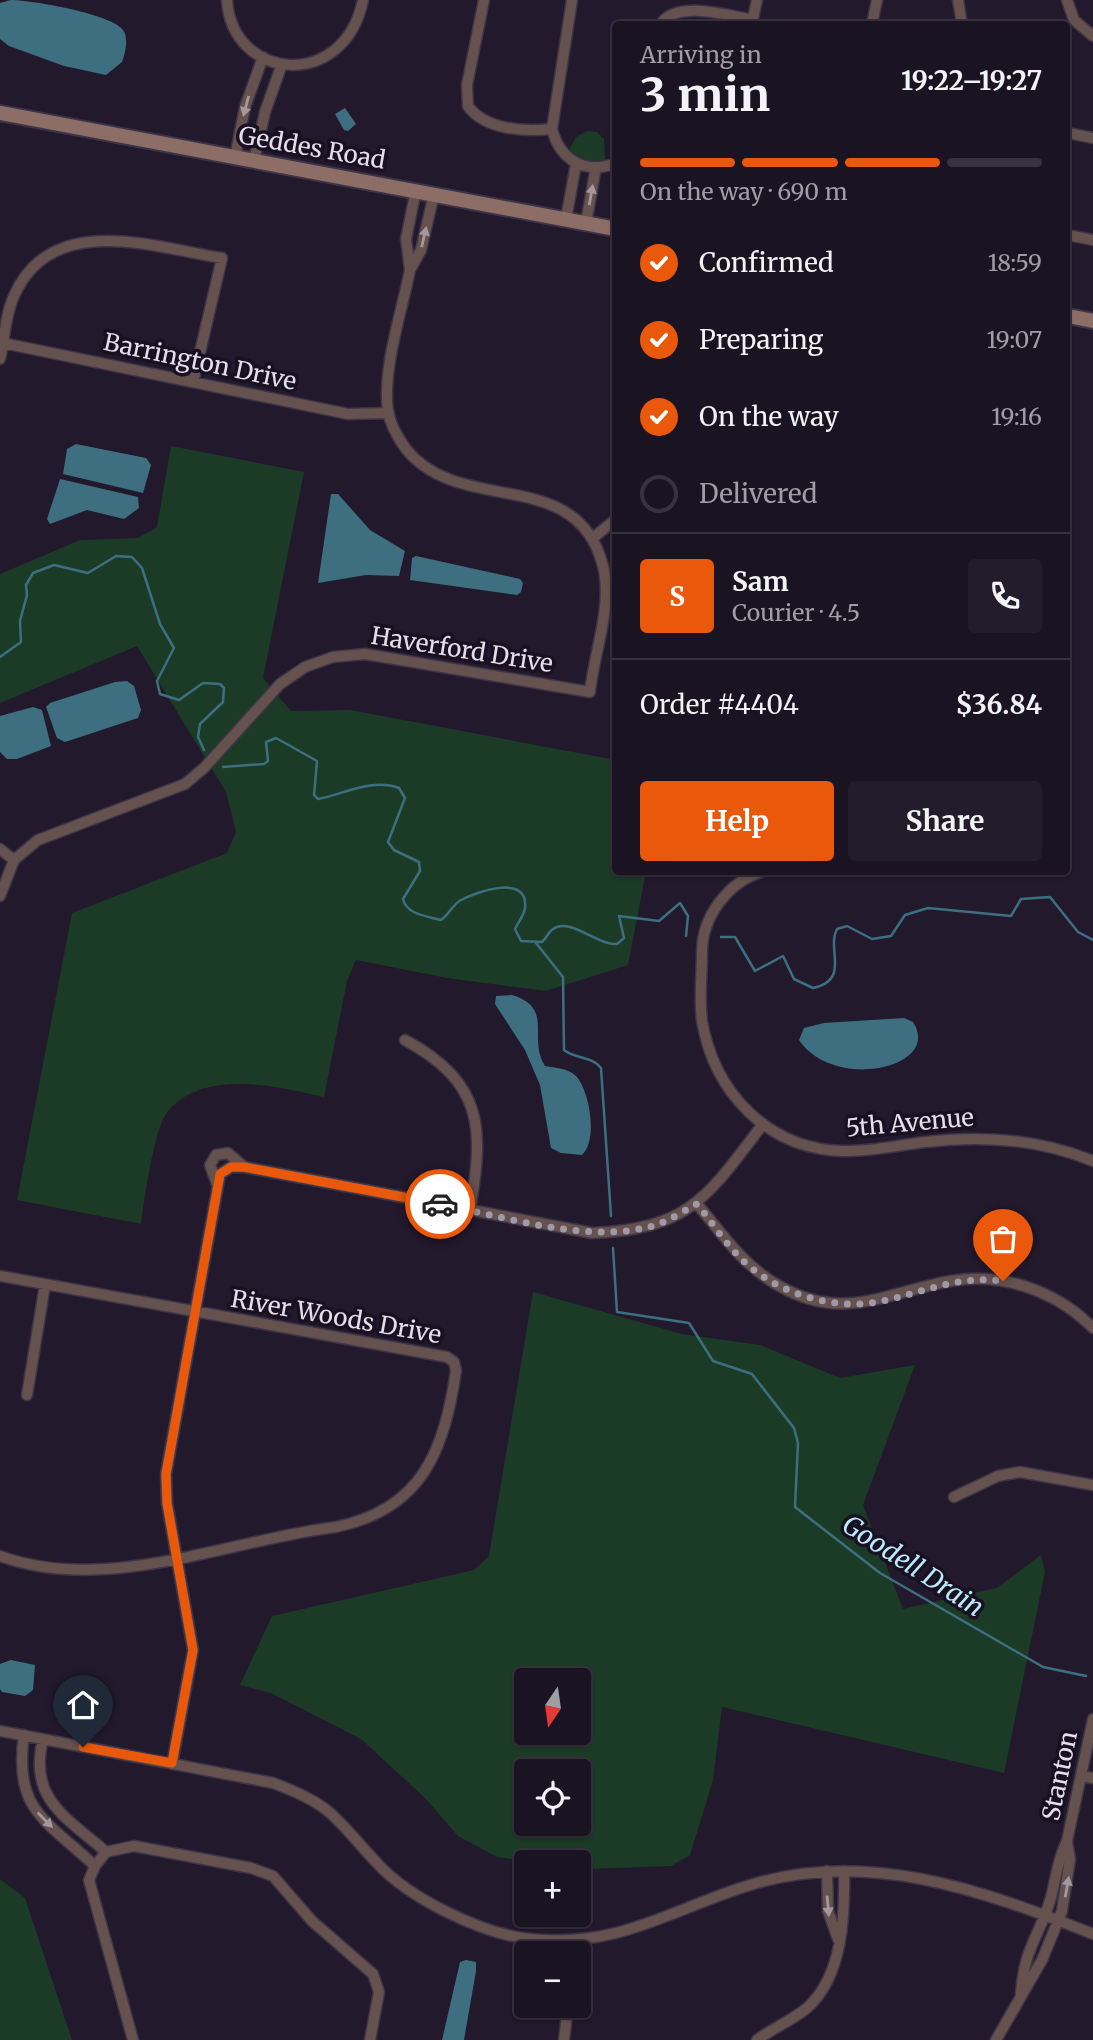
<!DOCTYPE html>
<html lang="en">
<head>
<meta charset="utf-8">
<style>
	body { margin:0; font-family:Merriweather,serif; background:#231c2a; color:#f1f3f6; height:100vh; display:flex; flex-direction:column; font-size:26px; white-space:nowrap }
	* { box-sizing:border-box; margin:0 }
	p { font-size:23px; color:#9f9ea5 }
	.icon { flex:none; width:38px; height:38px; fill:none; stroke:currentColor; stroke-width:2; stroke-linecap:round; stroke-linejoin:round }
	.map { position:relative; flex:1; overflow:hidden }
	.panel { position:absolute; left:612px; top:21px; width:458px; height:854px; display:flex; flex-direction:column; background:#1a1321; border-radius:7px; box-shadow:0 2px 5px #0004,0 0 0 2px #38323f }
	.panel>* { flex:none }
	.needle { width:46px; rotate:193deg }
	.controls { position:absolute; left:514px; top:1668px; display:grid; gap:14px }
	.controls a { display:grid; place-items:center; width:77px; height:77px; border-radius:7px; background:#1a1321; box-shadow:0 2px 5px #0004,0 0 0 2px #38323f; font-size:35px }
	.pin { position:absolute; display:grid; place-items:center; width:60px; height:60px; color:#fff; margin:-72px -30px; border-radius:50% 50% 50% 0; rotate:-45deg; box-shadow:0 0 7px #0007 }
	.pin .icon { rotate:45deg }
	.courier { position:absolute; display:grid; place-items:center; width:70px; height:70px; margin:-35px; border:5px solid #ea580c; border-radius:50%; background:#fff; color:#222; box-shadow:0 2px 9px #0007 }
	.headline em { font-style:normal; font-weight:700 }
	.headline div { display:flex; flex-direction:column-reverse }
	.headline { display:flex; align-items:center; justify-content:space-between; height:119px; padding:0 28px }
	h1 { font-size:46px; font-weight:700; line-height:52px }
	.bar { display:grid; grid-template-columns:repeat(4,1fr); gap:10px 7px; align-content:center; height:84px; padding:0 28px }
	.bar i { height:9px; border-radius:5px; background:#38323f }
	.bar .active { background:#ea580c }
	.bar p { grid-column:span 4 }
	.line { display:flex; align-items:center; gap:18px; padding:0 28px; border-top:2px solid #38323f }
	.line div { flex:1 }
	.round { display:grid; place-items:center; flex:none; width:74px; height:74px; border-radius:7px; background:#231c2a }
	ol { padding:0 28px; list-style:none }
	li { display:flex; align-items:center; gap:21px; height:77px }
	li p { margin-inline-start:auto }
	li .icon { padding:7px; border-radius:50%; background:#ea580c; color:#fff; stroke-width:4 }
	li:last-child { color:#9f9ea5 }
	li i { width:38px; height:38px; border:4px solid #38323f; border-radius:50% }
	.primary-button { display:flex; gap:14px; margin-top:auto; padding:14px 28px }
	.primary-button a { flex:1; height:80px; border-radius:7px; background:#ea580c; color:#fff; font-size:28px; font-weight:700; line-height:80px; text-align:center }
	.primary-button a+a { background:#231c2a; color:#f1f3f6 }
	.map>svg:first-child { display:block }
	.green { fill:#1b3b26; fill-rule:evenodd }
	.water { fill:#3d6f81 }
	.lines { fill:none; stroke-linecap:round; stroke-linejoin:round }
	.stream { stroke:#3d6f81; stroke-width:2.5 }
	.street-casing { stroke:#3d3547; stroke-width:13 }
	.secondary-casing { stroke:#3d3547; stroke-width:18 }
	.street { stroke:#65514d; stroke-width:10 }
	.secondary { stroke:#8d6e67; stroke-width:14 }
	.oneway { fill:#a4989c }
	.done { stroke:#a099a8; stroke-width:7; stroke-dasharray:0 12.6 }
	.route { stroke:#ea580c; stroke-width:9 }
	.labels { text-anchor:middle; stroke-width:7; stroke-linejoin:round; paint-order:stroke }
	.street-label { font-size:24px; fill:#e4deeb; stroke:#191022 }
	.water-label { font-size:26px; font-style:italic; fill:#baeafc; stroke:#191022 }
</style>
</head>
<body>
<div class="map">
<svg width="1093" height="2040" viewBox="0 0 1093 2040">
	<rect width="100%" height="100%" fill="#22192c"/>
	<path class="green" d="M 587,131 L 597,132 L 604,139 L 605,160 L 589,161 L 568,152 L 576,137 Z
		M 171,446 L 304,472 L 263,678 L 291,711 L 350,710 L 616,760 L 616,872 L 646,872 L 628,965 L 546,991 L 447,978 L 356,960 L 347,981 L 324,1097 C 278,1086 200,1068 166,1114 C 154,1131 144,1200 141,1224 L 17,1200 L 72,913 L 227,853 L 236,832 L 226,792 L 137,646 L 0,703 L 0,574 L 80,540 L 138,538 L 157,527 Z
		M 533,1292 L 682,1334 L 760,1345 L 840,1378 L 915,1365 L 863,1505 L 903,1609 L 997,1588 L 1041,1555 L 1045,1572 L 1004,1773 L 722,1707 L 713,1780 L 690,1855 L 671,1866 L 589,1869 L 579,1868 L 579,1862 L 537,1862 L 497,1857 L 458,1836 L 425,1798 L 361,1739 L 271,1693 L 240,1685 L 272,1616 L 474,1570 L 489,1556 ZM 527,1680 L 579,1680 L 579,1732 L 527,1732 ZM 579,1771 L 579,1824 L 527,1824 L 527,1771 Z
		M 0,1879 L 25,1898 L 72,2040 L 0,2040 Z"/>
	<path class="water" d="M 11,0 C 31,0 112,14 123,30 C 129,38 125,54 122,62 L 106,75 L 64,66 L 9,46 L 0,39 L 0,3 Z
		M 345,108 L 356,124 L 348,131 L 344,130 L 335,114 Z
		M 76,444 L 146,458 L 151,465 L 143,493 L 63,474 L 67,449 Z
		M 60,479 L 138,497 L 139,508 L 124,519 L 87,510 L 50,524 L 47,519 Z
		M 331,494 L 338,494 L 370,530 L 405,551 L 399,576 L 366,575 L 318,583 Z
		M 416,556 L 520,579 L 523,583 L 521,592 L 517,595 L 410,580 L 412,558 Z
		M 127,681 L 134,686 L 141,710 L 138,718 L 65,742 L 57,738 L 46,707 L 50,703 L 115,682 Z
		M 33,707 L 42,710 L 51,746 L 17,759 L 7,759 L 0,752 L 0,716 Z
		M 512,995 C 555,1008 527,1038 545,1066 C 556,1068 567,1068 576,1076 C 590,1091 598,1141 582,1155 L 561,1153 L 551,1148 L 540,1085 L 525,1050 L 495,1004 L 496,996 Z
		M 904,1018 L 913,1022 C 943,1068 834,1092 799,1040 L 804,1028 L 824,1023 Z
		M 11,1660 L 35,1665 L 33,1690 L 25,1696 L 2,1692 L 0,1689 L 0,1664 Z
		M 466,1960 L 476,1962 L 476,1971 L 464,2040 L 442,2040 L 460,1962 Z"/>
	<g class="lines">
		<path class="stream" d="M 0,657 L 21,642 L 20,621 L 27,595 L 26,585 L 33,573 L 54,565 L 88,573 L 116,556 L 132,557 L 142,568 L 160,624 L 174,648 L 157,681 L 160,694 L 179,700 L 203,683 L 220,684 L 224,688 L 223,702 L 200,724 L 198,737 L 204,750
			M 223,767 L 264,764 L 268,761 L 266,742 L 276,738 L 317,761 L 314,795 L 318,799 C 344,794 372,778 399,788 L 405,798 L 388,842 L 394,850 L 419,862 L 420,871 L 403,899 C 407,915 427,916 441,920 C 449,915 452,905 461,900 C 476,892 529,873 525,908 C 524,916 518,922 515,929 L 521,941 L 542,942 C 547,938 548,932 553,929 C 570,917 598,946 617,944 L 624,938 L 619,916 L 659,921 L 680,903 L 688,916 L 686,936
			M 721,937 L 735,937 L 755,971 L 783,956 L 794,979 L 813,988 C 851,980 826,949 837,929 L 847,926 L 872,939 L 891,936 L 905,915 L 928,908 L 1011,916 L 1021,899 L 1050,897 L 1078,932 L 1093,940
			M 536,943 L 563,977 L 564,1050 C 575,1059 592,1056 601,1068 L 611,1216
			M 613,1248 L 617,1312 L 689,1323 L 713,1361 L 752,1374 L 794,1428 L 798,1443 L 795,1507 L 880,1573 L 1043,1667 L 1086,1676"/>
		<g class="street-casing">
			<path id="street" d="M 227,0 C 232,81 344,92 363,0
				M 484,0 L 467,85 L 468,106 C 485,130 525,132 552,129
				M 572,0 L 552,129 C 560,160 585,175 616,163
				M 958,0 L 962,24
				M 1067,0 L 1074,20 L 1093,36
				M 752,23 L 757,0
				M 661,24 C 676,0 727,15 753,20
				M 872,24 L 877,0
				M 1068,133 L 1093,138
				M 235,157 L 245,107 L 263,57
				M 254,161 L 265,112 L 282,64
				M 416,190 L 406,239 L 410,270 L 421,250 L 434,194
				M 566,219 L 576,164
				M 586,223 L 596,167
				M 1068,235 L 1093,240
				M 3,343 L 348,414 L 389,413
				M 0,359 C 5,338 5,315 14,296 C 51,211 153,247 222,258 L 193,382
				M 593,538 L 616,519
				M 0,849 L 14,860
				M 761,872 C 729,882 702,916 702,952 C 702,974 699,999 702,1021 C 714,1091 766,1148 841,1151 C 869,1152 898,1145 926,1142 C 983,1135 1039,1139 1093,1161
				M 0,896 L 14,860 L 38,840 L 185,784 L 204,768 L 280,684 L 305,667 L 333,657 L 365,654 L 590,692 C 594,652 613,606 603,566 C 577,464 460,517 406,449 C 398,438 390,424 388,411 C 382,369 402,311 410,270
				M 405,1040 C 484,1083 484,1129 470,1210
				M 217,1184 L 210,1165 L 216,1155 L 228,1153 L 244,1167
				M 697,1204 C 721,1232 739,1260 771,1281 C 840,1325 882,1293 951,1281 C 1003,1272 1056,1291 1093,1328
				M 0,1276 L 447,1357 L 454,1362 L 456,1371 C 444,1450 423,1509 336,1527 C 228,1540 107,1595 0,1556
				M 27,1395 L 45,1285
				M 954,1497 L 998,1476 L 1020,1472 L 1093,1485
				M 0,1731 L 273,1783 C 333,1805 335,1818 376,1862 C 408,1898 482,1934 530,1939 C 617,1948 666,1912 744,1887 C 863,1847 982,1890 1093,1934
				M 24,1735 C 13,1810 46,1820 95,1866
				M 43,1739 C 28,1799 66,1817 106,1852
				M 172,1764 L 193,1650 L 167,1503 L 166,1474 L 220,1174 L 231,1167 L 244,1167 L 592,1233 C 690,1229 708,1196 763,1124
				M 1082,1776 L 1093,1778
				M 827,1871 L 828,1911 L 838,1939
				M 568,1953 L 569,1940
				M 1021,1994 C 1024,1951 1036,1941 1049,1904 C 1056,1883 1056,1862 1067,1841 L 1093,1719
				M 133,2040 L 89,1880 L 95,1866 L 106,1852 L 134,1846 L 251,1868 L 273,1876 L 312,1921 L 373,1974 L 379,1992 L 370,2040
				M 564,2040 L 568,2006
				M 757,2040 C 773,2028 791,2021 807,2008 C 843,1976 845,1915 844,1871
				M 996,2040 L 1042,1960 L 1062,1911 L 1070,1859 L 1067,1842"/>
		</g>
		<g class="secondary-casing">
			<path id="secondary" d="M 0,113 L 616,229
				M 1068,316 L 1093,321"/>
		</g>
		<use href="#street" class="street"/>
		<use href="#secondary" class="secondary"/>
	</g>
	<defs><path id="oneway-solid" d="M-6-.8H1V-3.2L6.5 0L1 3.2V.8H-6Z" transform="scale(1.75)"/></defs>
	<g class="oneway">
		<use href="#oneway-solid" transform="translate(246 106) rotate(105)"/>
		<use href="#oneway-solid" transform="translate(591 195) rotate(-80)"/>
		<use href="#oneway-solid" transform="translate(424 237) rotate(-77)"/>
		<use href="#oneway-solid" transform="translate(45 1820) rotate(45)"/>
		<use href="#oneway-solid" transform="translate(1067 1887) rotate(-80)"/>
		<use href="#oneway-solid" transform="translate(828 1906) rotate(85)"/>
	</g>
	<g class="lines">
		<path class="done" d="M 440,1204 C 507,1217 593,1246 659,1224 C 672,1219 685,1210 697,1204 C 710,1219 720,1236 733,1250 C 767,1290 827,1311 878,1302 C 922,1293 957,1275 1003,1281"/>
		<path class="route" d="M 83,1747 L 172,1763 L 193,1650 L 167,1503 L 166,1474 L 220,1174 L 231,1167 L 244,1167 L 440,1204"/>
	</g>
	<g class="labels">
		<g class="street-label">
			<text transform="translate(312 148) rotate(10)" y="8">Geddes Road</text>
			<text transform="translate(200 362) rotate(12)" y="8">Barrington Drive</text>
			<text transform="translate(462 650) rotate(9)" y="8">Haverford Drive</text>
			<text transform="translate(910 1123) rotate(-5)" y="8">5th Avenue</text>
			<text transform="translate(336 1317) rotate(10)" y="8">River Woods Drive</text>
			<text transform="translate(1060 1776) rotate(-78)" y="8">Stanton</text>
		</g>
		<g class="water-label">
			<text transform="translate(913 1566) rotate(33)" y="9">Goodell Drain</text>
		</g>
	</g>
</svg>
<div class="controls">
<a><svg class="needle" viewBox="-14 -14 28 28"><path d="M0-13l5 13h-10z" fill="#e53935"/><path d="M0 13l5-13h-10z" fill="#9f9ea5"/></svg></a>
<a><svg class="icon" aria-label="locate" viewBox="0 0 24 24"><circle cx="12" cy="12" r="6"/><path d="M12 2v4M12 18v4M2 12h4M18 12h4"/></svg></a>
<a>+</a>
<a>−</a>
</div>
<div class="pin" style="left:1003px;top:1281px;background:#ea580c"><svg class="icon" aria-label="bag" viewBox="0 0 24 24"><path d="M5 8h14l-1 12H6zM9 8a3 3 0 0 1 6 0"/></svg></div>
<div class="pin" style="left:83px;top:1747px;background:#1f2937"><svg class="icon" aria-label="home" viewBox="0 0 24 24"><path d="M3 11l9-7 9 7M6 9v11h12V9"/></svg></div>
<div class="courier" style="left:440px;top:1204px"><svg class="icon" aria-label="car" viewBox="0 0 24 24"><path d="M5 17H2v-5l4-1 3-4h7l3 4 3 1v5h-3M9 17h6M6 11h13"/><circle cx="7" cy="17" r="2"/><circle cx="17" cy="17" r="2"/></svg></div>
<section class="panel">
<div class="headline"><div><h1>3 min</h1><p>Arriving in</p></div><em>19:22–19:27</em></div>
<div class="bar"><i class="active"></i><i class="active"></i><i class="active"></i><i></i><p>On the way · 690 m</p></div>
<ol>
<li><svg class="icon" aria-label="check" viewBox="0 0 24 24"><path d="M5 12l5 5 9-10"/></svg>Confirmed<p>18:59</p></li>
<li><svg class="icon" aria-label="check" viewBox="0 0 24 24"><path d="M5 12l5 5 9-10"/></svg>Preparing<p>19:07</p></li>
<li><svg class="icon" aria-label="check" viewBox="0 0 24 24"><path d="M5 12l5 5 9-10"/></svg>On the way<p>19:16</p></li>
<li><i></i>Delivered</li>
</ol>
<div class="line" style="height:126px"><b class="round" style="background:#ea580c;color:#fff">S</b><div><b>Sam</b><p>Courier · 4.5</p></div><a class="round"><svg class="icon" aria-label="phone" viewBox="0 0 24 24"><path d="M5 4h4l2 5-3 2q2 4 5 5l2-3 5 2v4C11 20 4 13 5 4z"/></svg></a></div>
<div class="line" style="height:91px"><div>Order #4404</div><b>$36.84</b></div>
<div class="primary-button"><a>Help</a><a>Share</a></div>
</section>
</div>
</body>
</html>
